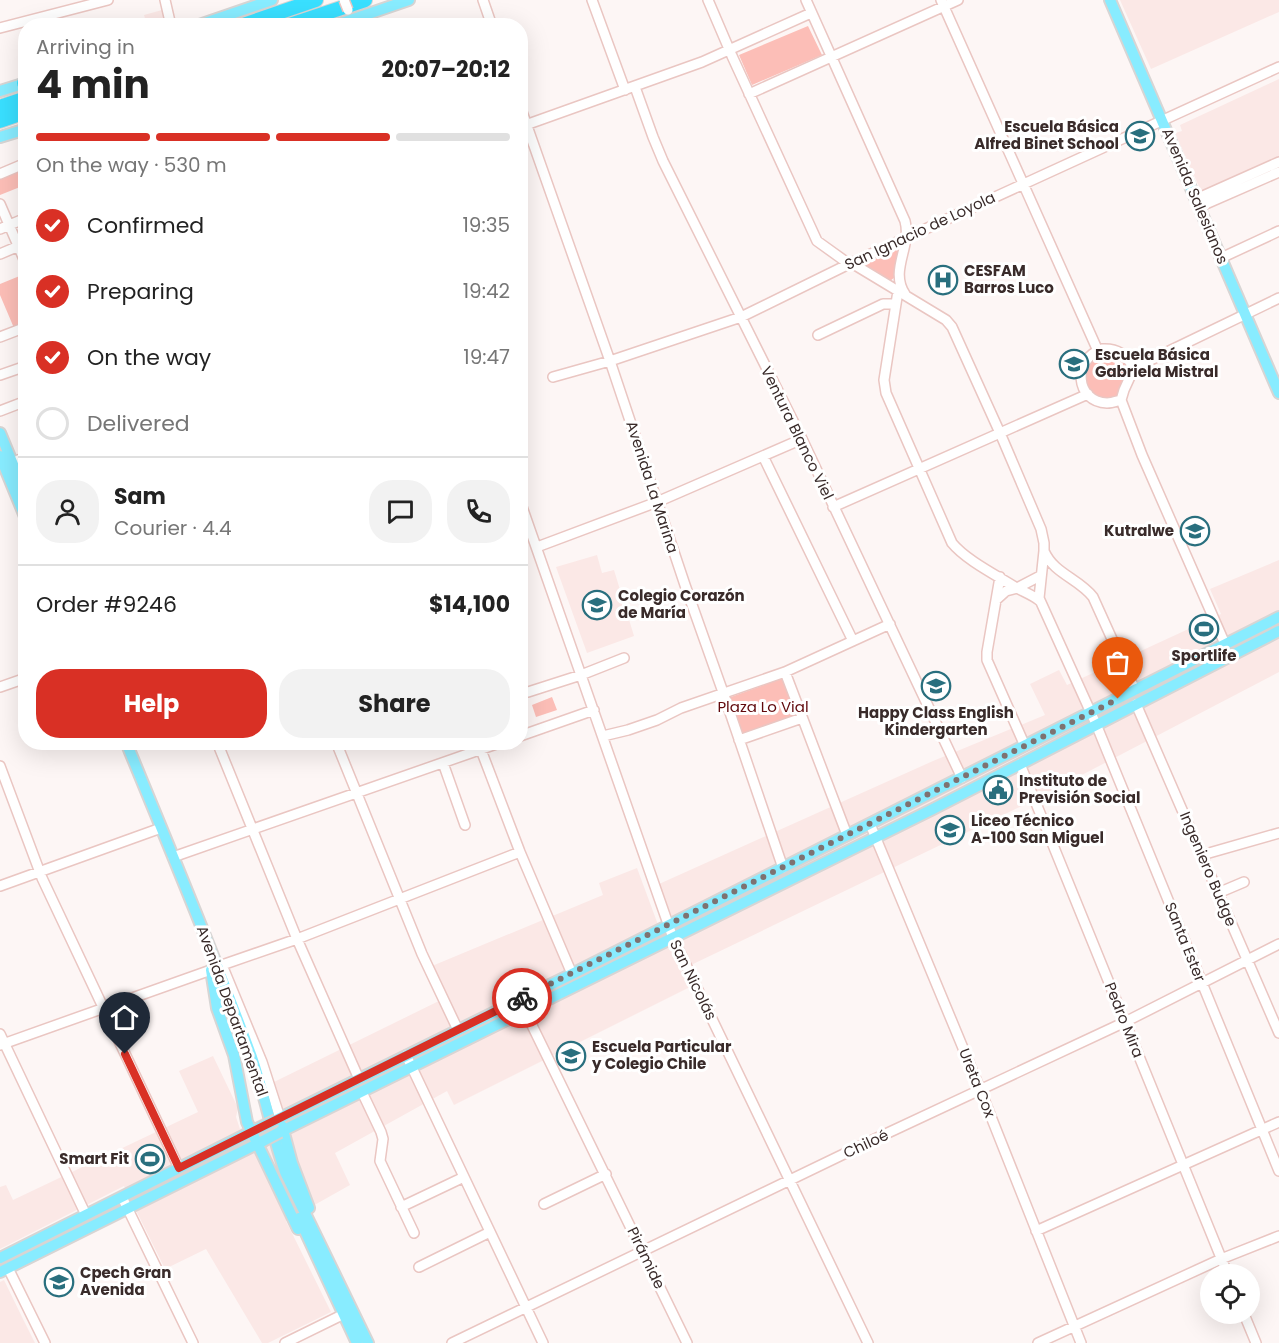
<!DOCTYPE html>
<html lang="en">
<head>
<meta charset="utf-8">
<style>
	body { margin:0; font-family:Poppins,sans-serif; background:#f2f2f2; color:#222; height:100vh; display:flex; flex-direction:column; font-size:22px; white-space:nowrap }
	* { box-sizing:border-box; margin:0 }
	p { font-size:20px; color:#767676 }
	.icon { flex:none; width:33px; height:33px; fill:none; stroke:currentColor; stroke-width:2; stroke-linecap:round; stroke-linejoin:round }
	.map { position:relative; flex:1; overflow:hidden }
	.drawer { position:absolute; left:18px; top:18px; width:510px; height:732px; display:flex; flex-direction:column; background:#fff; border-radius:24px; box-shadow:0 6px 24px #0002 }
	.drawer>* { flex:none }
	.controls { position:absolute; left:1200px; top:1264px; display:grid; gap:12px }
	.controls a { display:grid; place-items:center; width:60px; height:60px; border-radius:50%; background:#fff; box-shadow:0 6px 24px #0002; font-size:30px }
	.pin { position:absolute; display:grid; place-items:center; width:51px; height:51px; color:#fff; margin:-62px -26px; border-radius:50% 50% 50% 0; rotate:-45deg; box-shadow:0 0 6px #0007 }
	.pin .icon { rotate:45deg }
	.courier { position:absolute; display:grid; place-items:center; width:60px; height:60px; margin:-30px; border:4px solid #d93025; border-radius:50%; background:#fff; color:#222; box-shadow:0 2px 8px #0007 }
	.headline em { font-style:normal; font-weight:700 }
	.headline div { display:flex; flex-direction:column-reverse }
	.headline { display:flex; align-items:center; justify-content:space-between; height:102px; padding:0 18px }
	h1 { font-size:39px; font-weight:700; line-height:45px }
	.bar { display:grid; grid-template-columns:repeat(4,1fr); gap:9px 6px; align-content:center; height:72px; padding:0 18px }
	.bar i { height:8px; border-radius:4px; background:#e0e0e0 }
	.bar .on { background:#d93025 }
	.bar p { grid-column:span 4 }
	.line { display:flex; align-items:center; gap:15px; padding:0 18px; border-top:2px solid #e0e0e0 }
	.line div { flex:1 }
	.round { display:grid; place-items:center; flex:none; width:63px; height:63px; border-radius:24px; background:#f2f2f2 }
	ol { padding:0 18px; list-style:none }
	li { display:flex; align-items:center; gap:18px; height:66px }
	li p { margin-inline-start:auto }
	li .icon { padding:6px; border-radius:50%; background:#d93025; color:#fff; stroke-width:4 }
	li:last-child { color:#767676 }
	li i { width:33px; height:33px; border:3px solid #e0e0e0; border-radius:50% }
	.action { display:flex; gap:12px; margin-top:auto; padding:12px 18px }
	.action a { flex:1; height:69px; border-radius:24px; background:#d93025; color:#fff; font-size:24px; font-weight:700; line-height:69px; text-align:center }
	.action a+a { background:#f2f2f2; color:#222 }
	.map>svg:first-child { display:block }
	.built { fill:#fbe8e6 }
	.green { fill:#fcbeb7 }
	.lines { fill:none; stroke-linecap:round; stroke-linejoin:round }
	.minor-casing { stroke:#eac6c2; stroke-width:12 }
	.major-casing { stroke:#d7d5d4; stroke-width:14 }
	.highway-casing { stroke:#d7d5d4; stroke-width:16 }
	.minor { stroke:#fff; stroke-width:9 }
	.major { stroke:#88ecff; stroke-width:10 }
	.highway { stroke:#39dfff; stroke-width:14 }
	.minor-bridge-casing { stroke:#eac6c2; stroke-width:12; stroke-linecap:butt }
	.major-bridge-casing { stroke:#d7d5d4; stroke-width:14; stroke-linecap:butt }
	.minor-bridge { stroke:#fff; stroke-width:9 }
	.major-bridge { stroke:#88ecff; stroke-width:10 }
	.done { stroke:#7e7271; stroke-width:6; stroke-dasharray:0 10.8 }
	.route { stroke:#d93025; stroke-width:8 }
	.labels { text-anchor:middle; stroke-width:6; stroke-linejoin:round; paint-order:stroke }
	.poi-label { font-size:15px; font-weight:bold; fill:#392b2a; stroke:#fff; text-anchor:start }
	.street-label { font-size:15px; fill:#392b2a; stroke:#fff }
	.park-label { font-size:15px; fill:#61090c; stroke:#fff }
</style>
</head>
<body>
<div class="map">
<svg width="1279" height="1343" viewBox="0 0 1279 1343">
	<rect width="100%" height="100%" fill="#fdf6f5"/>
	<path class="built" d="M 1120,0 L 1279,0 L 1279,12 L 1151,69 Z
		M 162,10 L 166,25 L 147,25 L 144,15 Z
		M 1279,79 L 1279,157 L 1201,191 L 1175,133 L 1182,131 L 1180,125 Z
		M 597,555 L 602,573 L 614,570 L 634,636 L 587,653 L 556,567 Z
		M 1279,560 L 1279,672 L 1032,801 L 691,965 L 659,884 L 933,761 L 1045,715 L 1030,684 L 1059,670 L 1067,685 L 1221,614 L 1210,589 Z
		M 637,868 L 657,922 L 690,987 L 454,1105 L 447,1091 L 335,1153 L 350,1185 L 286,1221 L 331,1312 L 268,1343 L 262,1343 L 206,1249 L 165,1269 L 124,1186 L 0,1249 L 0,1187 L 6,1185 L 13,1200 L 198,1112 L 179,1071 L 213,1056 L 238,1108 L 236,1117 L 240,1129 L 283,1108 L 274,1082 L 447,997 L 432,966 L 603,895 L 599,883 Z
		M 4,1280 L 22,1317 L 35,1343 L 0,1343 L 0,1282 Z"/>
	<path class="green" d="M 808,26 L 822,55 L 752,85 L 739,55 Z
		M 19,169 L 25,185 L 0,195 L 0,177 Z
		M 901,246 L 895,277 L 890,281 L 861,265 Z
		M 22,275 L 25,284 L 25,323 L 14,328 L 0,295 L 0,284 Z
		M 1112,350 L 1130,366 L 1120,396 L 1113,401 C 1093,397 1094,398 1083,380 L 1090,357 Z
		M 783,678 L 797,717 L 743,737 L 728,698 Z
		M 552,697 L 557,710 L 536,717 L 532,705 Z"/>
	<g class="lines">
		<g class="minor-casing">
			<path id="minor" d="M 165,0 L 171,26
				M 483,0 L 492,26
				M 592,0 L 625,90
				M 708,0 L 732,56 L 817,241 L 849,264 L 855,265 L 946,320 L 952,327 L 1000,433 L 1041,529 L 1044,543 L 1044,551 L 1039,598 L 1096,724 L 1279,1171
				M 806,0 L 905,221 C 912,247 889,270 905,294
				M 941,0 L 1098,351
				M 0,28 L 108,0
				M 635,87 L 653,137 L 663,161 L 802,439 L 962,778
				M 749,94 L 958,0
				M 520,106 L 610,361 L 685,585 L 724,695 L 783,868
				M 520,127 L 702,62 L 811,13
				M 0,174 L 26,163
				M 1196,199 L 1279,162
				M 0,204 L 26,264
				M 1199,207 L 1279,172
				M 0,229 L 26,218
				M 0,254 L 26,243
				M 1221,258 L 1279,231
				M 898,291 L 884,380 L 886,393 L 952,543 C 966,560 996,575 1015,587 C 1024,592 1033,595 1040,601
				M 818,335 L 883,304 L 896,304
				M 0,337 L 26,327
				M 1102,349 C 1118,348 1126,355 1134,368 L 1124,390 L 1121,400 C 1117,401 1112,403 1107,403 C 1075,402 1072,359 1102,349 Z
				M 1134,368 L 1279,298
				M 0,375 L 26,366
				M 553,377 L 610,361 L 741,317 L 849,264 L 1279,67
				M 1121,400 L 1142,455 L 1225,644
				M 0,411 L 26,401
				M 763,456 L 853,641
				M 18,460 L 26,457
				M 520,501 L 673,938 L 868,1343
				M 833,507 L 1088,394
				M 537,547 L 657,502 L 802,439
				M 1044,551 C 1054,574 1078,578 1093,597 L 1135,690
				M 1000,577 L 987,652 L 987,660 L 1025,746
				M 996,600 L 1006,591 L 1017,588 L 1040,576
				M 785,672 L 847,835
				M 0,687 L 26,678
				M 528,692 L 581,675 L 624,658
				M 1136,704 L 1279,1033
				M 520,736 L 594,710
				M 603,736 L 628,730 L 657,720 L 681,708 L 785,672 L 890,624
				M 739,740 L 802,718
				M 217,742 L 297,939 L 359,1079
				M 336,742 L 422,954 L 458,1030
				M 478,742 L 520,852 L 572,974
				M 443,763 L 465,825
				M 1020,764 L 1228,1275
				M 0,766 L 42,878 L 179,1168
				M 870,824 L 980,1089 L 1081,1343
				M 1202,855 L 1279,833
				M 173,857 L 502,742
				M 0,886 L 161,828
				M 1218,893 L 1244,882
				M 525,1011 L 687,1343
				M 0,1034 L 86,1215
				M 0,1045 L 211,970
				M 406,1055 L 543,1343
				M 362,1092 L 381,1132 L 383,1139 L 380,1161 L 414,1233
				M 280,1118 L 262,1062 L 222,965 L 297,939 L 520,852
				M 122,1197 L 193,1343
				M 544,1204 L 606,1174
				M 401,1207 L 464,1177
				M 1036,1231 L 1279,1122
				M 419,1267 L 490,1232
				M 8,1268 L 45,1343
				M 1244,1314 L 1256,1343
				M 285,1343 L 344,1314
				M 452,1343 L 877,1138 L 1125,1022 L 1279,944
				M 1038,1343 L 1221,1259 L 1279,1236"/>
		</g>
		<g class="major-casing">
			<path id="major" d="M 1110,0 L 1279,393
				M 196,26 L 272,0
				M 333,26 L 409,0
				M 0,91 L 26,83
				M 0,137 L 26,129
				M 0,433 L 26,496
				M 0,456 L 26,519
				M 126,742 C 169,847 213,951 252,1057 C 265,1095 272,1134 285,1172 L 368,1343
				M 211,970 L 217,1008 L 234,1055 L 247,1122 L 298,1229
				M 276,1120 L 572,974 L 1279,617
				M 282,1126 L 292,1163 L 309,1208
				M 280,1132 L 933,809 L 1279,631
				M 299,1218 L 357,1343
				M 0,1258 L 257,1129
				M 0,1272 L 263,1141"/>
		</g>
		<g class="highway-casing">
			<path id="highway" d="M 240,26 L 316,0
				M 287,26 L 365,0
				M 24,83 L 26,83
				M 0,107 L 26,98
				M 0,121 L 26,112"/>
		</g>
		<use href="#minor" class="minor"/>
		<use href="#major" class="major"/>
		<use href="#highway" class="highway"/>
		<g class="minor-bridge-casing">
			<path id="minor-bridge" d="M 344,0 L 348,10"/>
		</g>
		<g class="major-bridge-casing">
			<path id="major-bridge" d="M 257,1129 L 276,1120
				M 263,1141 L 280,1132"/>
		</g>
		<use href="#minor-bridge" class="minor-bridge"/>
		<use href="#major-bridge" class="major-bridge"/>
	</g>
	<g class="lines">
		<path class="done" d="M 522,998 L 1118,699"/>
		<path class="route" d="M 125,1054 L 179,1168 L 522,998"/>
	</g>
	<defs>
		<g id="school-ring" transform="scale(1.5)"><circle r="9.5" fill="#fff" stroke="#296f7e" stroke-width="1.5"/><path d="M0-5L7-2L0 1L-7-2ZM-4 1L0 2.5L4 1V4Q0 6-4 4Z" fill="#296f7e"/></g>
		<g id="hospital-ring" transform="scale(1.5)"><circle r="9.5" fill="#fff" stroke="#296f7e" stroke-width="1.5"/><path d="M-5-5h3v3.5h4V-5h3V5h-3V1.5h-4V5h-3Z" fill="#296f7e"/></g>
		<g id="stadium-ring" transform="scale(1.5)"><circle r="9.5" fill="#fff" stroke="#296f7e" stroke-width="1.5"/><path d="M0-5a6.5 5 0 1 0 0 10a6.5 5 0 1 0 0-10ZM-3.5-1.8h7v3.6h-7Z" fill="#296f7e"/></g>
		<g id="civic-ring" transform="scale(1.5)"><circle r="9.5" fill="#fff" stroke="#296f7e" stroke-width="1.5"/><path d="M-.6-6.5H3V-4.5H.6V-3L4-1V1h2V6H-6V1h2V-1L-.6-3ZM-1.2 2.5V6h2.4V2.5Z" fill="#296f7e"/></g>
		<g id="university-ring" transform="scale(1.5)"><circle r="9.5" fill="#fff" stroke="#296f7e" stroke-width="1.5"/><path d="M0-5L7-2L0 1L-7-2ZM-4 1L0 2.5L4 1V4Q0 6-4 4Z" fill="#296f7e"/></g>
	</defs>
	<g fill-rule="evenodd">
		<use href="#school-ring" x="1140" y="136"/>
		<use href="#hospital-ring" x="943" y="280"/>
		<use href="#school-ring" x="1074" y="364"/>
		<use href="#school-ring" x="1195" y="531"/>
		<use href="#school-ring" x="597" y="605"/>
		<use href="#stadium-ring" x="1204" y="629"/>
		<use href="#school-ring" x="936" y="686"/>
		<use href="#civic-ring" x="998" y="790"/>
		<use href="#school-ring" x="950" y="830"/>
		<use href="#school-ring" x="571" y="1056"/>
		<use href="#stadium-ring" x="150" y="1159"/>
		<use href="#university-ring" x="59" y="1282"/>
	</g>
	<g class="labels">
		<g class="poi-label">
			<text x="1119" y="132" text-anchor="end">Escuela Básica<tspan x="1119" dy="17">Alfred Binet School</tspan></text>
			<text x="964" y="276">CESFAM<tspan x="964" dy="17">Barros Luco</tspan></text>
			<text x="1095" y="360">Escuela Básica<tspan x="1095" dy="17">Gabriela Mistral</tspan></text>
			<text x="1174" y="536" text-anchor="end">Kutralwe</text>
			<text x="618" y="601">Colegio Corazón<tspan x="618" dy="17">de María</tspan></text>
			<text x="1204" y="661" text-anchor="middle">Sportlife</text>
			<text x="936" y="718" text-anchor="middle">Happy Class English<tspan x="936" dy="17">Kindergarten</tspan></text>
			<text x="1019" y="786">Instituto de<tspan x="1019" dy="17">Previsión Social</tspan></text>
			<text x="971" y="826">Liceo Técnico<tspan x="971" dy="17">A-100 San Miguel</tspan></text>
			<text x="592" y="1052">Escuela Particular<tspan x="592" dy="17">y Colegio Chile</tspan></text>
			<text x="129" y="1164" text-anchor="end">Smart Fit</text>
			<text x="80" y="1278">Cpech Gran<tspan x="80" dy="17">Avenida</tspan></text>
		</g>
		<g class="street-label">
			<text transform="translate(1195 196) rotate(67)" y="5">Avenida Salesianos</text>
			<text transform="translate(920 231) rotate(-25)" y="5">San Ignacio de Loyola</text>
			<text transform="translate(797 433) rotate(64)" y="5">Ventura Blanco Viel</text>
			<text transform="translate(652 487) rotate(72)" y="5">Avenida La Marina</text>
			<text transform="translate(1208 869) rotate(67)" y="5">Ingeniero Budge</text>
			<text transform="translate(1185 942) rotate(68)" y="5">Santa Ester</text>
			<text transform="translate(693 980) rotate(64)" y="5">San Nicolás</text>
			<text transform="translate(232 1011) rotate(70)" y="5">Avenida Departamental</text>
			<text transform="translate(1124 1020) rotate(68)" y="5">Pedro Mira</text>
			<text transform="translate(977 1083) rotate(68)" y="5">Ureta Cox</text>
			<text transform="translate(866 1144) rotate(-25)" y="5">Chiloé</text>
			<text transform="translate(646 1258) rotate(64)" y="5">Pirámide</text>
		</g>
		<g class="park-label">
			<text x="763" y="712">Plaza Lo Vial</text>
		</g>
	</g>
</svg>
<div class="controls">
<a><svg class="icon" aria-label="locate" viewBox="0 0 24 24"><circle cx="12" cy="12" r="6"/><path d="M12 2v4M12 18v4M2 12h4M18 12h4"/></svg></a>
</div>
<div class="pin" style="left:1118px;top:699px;background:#ea580c"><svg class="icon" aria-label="bag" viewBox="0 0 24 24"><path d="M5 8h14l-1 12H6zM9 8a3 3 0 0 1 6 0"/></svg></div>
<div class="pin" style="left:125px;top:1054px;background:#1f2937"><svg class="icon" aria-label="home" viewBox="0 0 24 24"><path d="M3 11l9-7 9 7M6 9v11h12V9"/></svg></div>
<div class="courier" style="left:522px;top:998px"><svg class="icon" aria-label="bike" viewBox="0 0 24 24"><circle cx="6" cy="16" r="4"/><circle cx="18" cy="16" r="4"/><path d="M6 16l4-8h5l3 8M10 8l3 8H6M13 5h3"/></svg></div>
<section class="drawer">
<div class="headline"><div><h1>4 min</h1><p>Arriving in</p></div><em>20:07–20:12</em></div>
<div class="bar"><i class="on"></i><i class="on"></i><i class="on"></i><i></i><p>On the way · 530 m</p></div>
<ol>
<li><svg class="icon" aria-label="check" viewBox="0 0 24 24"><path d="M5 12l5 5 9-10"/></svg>Confirmed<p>19:35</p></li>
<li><svg class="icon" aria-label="check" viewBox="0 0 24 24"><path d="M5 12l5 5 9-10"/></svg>Preparing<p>19:42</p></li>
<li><svg class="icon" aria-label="check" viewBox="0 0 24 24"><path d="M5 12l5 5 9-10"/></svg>On the way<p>19:47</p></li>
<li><i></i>Delivered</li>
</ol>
<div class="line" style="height:108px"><a class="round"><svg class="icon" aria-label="person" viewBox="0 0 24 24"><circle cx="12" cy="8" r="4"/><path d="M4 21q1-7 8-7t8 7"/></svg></a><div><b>Sam</b><p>Courier · 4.4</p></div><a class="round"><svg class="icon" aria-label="chat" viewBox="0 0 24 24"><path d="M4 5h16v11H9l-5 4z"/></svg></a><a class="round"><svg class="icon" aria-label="phone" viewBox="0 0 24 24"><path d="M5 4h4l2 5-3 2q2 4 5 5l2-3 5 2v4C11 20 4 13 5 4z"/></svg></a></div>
<div class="line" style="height:78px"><div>Order #9246</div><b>$14,100</b></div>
<div class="action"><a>Help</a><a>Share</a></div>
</section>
</div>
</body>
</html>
